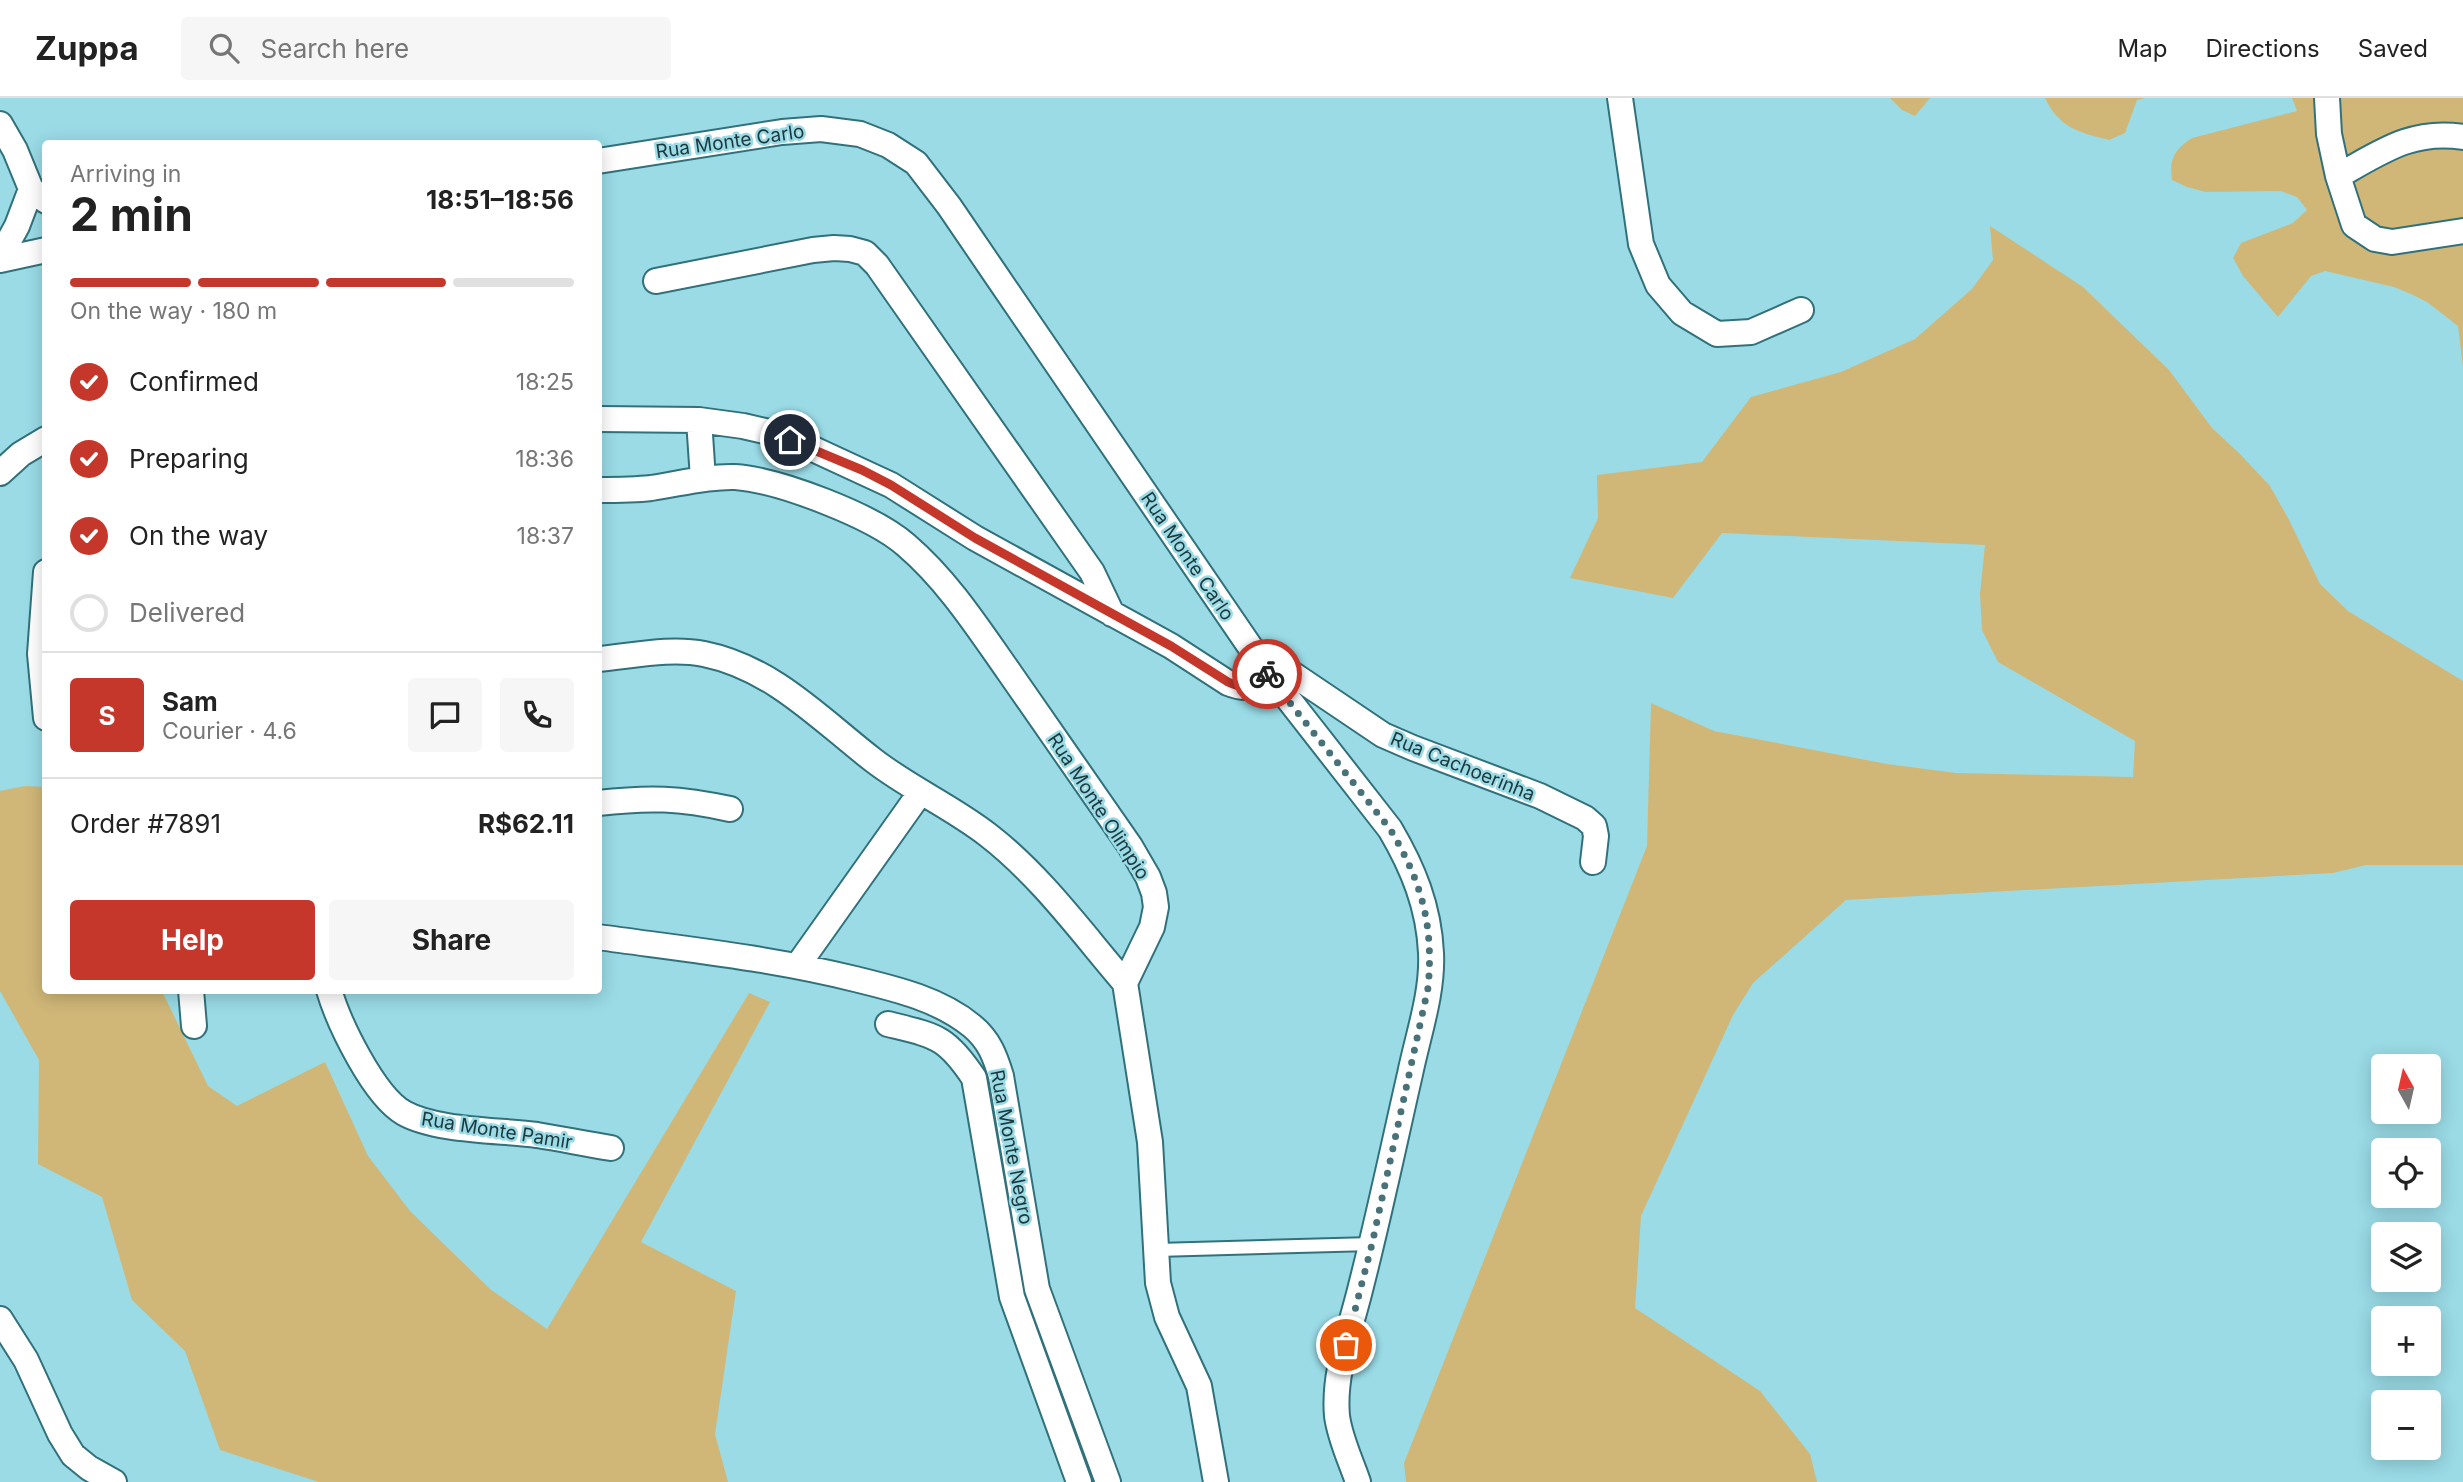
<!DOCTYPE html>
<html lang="en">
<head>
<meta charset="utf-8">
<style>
	body { margin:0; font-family:Inter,sans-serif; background:#f6f6f6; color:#222; height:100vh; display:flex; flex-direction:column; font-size:26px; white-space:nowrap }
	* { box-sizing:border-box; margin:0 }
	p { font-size:23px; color:#767676 }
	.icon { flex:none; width:38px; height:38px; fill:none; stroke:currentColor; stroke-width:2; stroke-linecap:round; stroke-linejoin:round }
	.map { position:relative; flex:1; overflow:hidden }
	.side { position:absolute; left:42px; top:42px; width:560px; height:854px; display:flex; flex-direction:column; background:#fff; border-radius:7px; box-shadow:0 4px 18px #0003 }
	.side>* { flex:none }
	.needle { width:46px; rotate:352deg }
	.fabs { position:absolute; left:2371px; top:956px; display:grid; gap:14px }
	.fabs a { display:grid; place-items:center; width:70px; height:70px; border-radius:7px; background:#fff; box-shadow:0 4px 18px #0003; font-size:35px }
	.pin { position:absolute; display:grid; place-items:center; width:60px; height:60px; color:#fff; margin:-30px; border:4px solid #fff; border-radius:50%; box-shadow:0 2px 7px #0007 }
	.courier { position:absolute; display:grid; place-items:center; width:70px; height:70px; margin:-35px; border:5px solid #c4372a; border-radius:50%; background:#fff; color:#222; box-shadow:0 2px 9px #0007 }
	.head em { font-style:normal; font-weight:700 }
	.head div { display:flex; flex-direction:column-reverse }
	.head { display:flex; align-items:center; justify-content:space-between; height:119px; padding:0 28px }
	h1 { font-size:46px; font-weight:700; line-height:52px }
	.bar { display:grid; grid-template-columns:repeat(4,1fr); gap:10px 7px; align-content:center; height:84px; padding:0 28px }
	.bar i { height:9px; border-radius:5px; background:#e0e0e0 }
	.bar .on { background:#c4372a }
	.bar p { grid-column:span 4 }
	.line { display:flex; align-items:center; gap:18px; padding:0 28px; border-top:2px solid #e0e0e0 }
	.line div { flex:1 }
	.round { display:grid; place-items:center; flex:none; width:74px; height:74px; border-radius:7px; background:#f6f6f6 }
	ol { padding:0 28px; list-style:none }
	li { display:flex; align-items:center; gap:21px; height:77px }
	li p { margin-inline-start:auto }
	li .icon { padding:7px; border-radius:50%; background:#c4372a; color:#fff; stroke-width:4 }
	li:last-child { color:#767676 }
	li i { width:38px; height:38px; border:4px solid #e0e0e0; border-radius:50% }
	.cta { display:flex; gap:14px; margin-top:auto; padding:14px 28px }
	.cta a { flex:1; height:80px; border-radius:7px; background:#c4372a; color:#fff; font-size:28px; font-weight:700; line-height:80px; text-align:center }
	.cta a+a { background:#f6f6f6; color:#222 }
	header { display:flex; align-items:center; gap:42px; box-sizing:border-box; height:98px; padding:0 35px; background:#fff; border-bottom:2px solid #e0e0e0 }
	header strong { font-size:33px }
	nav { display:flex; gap:38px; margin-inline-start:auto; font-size:24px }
	.search { width:490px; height:63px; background:#f6f6f6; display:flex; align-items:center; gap:18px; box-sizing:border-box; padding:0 24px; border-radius:7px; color:#767676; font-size:26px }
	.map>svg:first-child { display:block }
	.green { fill:#d0b778 }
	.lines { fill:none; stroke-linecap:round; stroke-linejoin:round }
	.lane-casing { stroke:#31717b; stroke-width:16 }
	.street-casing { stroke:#31717b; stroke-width:28 }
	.lane { stroke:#fff; stroke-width:12 }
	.street { stroke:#fff; stroke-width:24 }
	.done { stroke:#497178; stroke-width:7; stroke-dasharray:0 12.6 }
	.route { stroke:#c4372a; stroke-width:9 }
	.labels { text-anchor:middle; stroke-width:5; stroke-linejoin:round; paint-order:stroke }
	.street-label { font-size:19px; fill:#1d383c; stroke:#9adbe6 }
</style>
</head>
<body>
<header>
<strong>Zuppa</strong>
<div class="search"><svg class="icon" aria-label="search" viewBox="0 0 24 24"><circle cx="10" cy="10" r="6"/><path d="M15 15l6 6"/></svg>Search here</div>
<nav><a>Map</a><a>Directions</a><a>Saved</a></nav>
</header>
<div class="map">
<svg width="2463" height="1384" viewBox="0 0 2463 1384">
	<rect width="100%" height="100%" fill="#9adbe6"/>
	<path class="green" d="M 1890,0 L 1930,0 L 1915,18 L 1902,12 Z
		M 2045,0 L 2145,0 L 2137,2 L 2125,35 L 2109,42 C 2079,34 2060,31 2045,0 Z
		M 2292,0 L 2463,0 L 2463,269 L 2458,228 L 2427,204 L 2411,196 L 2394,189 L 2325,173 L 2311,178 L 2278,219 L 2243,178 L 2233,160 L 2241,145 L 2293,125 L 2307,112 L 2297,99 L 2281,93 L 2206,94 L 2187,89 L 2172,82 C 2169,61 2174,52 2192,40 L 2297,13 Z
		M 1990,128 L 2083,189 L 2169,272 L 2212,330 L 2239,355 L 2270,388 L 2288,420 L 2320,486 L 2348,513 L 2463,583 L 2463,767 L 2366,767 L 2333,775 L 1846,802 L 1753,885 L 1733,917 L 1641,1118 L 1635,1210 L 1760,1293 L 1810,1356 L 1817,1384 L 1406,1384 L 1404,1365 L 1647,748 L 1651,605 L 1714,633 L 1887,666 L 1956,675 L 2133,679 L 2135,643 L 1998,564 L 1982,532 L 1980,496 L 1985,447 L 1722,435 L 1673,500 L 1570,480 L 1598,420 L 1597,377 L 1702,364 L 1751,299 L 1841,274 L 1915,241 L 1972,191 L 1993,162 Z
		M 25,688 L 45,689 L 46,892 L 162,893 L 208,988 L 237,1008 L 325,964 L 368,1058 L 410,1113 L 490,1191 L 547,1231 L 749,895 L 770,904 L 641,1144 L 736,1193 L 715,1336 L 728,1384 L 319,1384 L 220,1352 L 185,1253 L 132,1202 L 102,1099 L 38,1066 L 39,962 L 0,893 L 0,693 Z"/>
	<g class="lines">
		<g class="lane-casing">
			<path id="lane" d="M 1157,1152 L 1372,1146"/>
		</g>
		<g class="street-casing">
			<path id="street" d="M 1620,0 L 1641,146 L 1658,187 L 1682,215 L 1717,236 L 1751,234 L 1801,212
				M 2327,0 L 2329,36 L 2338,78 L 2354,127 L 2375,141 L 2392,144 L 2463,133
				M 0,26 L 15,52 L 31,91 L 46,103
				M 598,63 L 782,34 L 821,31 L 860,36 L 888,47 L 916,65 L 949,108 L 996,177 L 1268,575 L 1390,731 C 1413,770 1429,809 1431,855 C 1433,895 1418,937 1410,976 C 1394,1046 1379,1118 1361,1188 C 1351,1230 1333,1275 1337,1318 C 1340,1341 1351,1363 1358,1384
				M 2338,78 C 2381,54 2412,31 2463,39
				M 0,159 L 17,128 L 31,91
				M 0,162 L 46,152
				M 656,183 L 813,152 L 834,150 L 850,151 L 865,155 L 877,167 L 1092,474 L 1112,516
				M 598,321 L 699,322 L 743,328 L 769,334 L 811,350 L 891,387 L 975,440 L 1171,548 L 1228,585 C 1256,596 1255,583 1276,570 L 1285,571 L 1383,637 L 1413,650 L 1540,698 L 1585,720 L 1594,728 L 1596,738 L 1593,764
				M 699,322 L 703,381
				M 0,375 L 21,356 L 46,341
				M 598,392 C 616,392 634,392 651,390 C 679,386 707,378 735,379 C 779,382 873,418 906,447 C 948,483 978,530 1009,574 C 1049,632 1090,690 1130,748 L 1148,779 L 1154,795 L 1156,809 L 1152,829 L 1125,885 L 1150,1044 L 1158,1185 L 1167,1219 L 1199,1288 L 1216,1384
				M 46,474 L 40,556 L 46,620
				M 598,561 C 632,558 670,549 704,556 C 773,570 820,621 873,662 C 909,690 952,709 988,737 C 1041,778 1082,835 1125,885
				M 598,705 C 650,699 679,700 730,711
				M 598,839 C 684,851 771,860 855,881 C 896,891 939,901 972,928 C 989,942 995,958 1001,978 L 1037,1191 L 1108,1384
				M 798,867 L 920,695
				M 191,892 L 194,928
				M 329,892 C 339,926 374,998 404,1015 C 436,1033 499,1032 537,1037 C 562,1041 586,1046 611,1050
				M 888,926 C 936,938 946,938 974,980 L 1012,1199 L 1079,1384
				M 0,1221 L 26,1262 L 60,1336 L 73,1357 L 89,1370 L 114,1384"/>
		</g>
		<use href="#lane" class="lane"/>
		<use href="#street" class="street"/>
	</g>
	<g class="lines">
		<path class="done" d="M 1267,576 L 1390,731 C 1422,784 1434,828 1428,890 L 1372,1146 L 1346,1247"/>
		<path class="route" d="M 790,342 L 862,372 L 891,387 L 975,440 L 1171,548 L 1228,584 C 1245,592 1256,591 1267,576"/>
	</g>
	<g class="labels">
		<g class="street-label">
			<text transform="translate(730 43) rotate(-8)" y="7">Rua Monte Carlo</text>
			<text transform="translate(1188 458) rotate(56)" y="7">Rua Monte Carlo</text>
			<text transform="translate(1463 668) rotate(22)" y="7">Rua Cachoerinha</text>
			<text transform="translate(1099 708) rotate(57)" y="7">Rua Monte Olimpio</text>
			<text transform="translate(497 1032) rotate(9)" y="7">Rua Monte Pamir</text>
			<text transform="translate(1012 1049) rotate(79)" y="7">Rua Monte Negro</text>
		</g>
	</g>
</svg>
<div class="fabs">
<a><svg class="needle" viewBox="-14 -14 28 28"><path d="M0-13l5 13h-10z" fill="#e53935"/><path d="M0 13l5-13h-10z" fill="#767676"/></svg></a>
<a><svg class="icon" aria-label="locate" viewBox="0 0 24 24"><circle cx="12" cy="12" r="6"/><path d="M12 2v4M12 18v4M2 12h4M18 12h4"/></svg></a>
<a><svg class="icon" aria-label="layers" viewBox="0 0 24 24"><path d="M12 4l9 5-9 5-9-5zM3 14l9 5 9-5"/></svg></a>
<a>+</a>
<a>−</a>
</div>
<div class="pin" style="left:1346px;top:1247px;background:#ea580c"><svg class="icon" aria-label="bag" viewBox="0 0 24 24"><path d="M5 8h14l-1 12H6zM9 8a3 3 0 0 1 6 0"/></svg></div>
<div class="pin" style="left:790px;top:342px;background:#1f2937"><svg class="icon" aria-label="home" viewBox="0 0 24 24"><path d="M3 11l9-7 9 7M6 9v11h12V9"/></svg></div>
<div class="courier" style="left:1267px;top:576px"><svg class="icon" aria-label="bike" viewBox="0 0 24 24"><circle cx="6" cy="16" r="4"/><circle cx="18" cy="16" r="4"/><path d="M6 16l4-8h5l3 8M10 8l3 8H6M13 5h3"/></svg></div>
<section class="side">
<div class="head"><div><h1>2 min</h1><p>Arriving in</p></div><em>18:51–18:56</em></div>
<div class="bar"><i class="on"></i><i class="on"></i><i class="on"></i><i></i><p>On the way · 180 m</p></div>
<ol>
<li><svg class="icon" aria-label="check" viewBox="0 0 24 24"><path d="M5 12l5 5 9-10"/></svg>Confirmed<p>18:25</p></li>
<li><svg class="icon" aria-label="check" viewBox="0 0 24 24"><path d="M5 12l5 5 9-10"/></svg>Preparing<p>18:36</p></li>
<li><svg class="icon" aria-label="check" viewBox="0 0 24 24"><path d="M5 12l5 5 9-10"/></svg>On the way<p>18:37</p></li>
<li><i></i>Delivered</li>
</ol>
<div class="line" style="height:126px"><b class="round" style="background:#c4372a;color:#fff">S</b><div><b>Sam</b><p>Courier · 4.6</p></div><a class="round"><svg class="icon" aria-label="chat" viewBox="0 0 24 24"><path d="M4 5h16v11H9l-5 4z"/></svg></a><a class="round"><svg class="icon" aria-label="phone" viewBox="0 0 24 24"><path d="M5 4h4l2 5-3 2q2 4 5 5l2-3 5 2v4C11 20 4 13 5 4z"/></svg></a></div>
<div class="line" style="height:91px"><div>Order #7891</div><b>R$62.11</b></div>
<div class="cta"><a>Help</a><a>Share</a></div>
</section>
</div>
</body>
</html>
